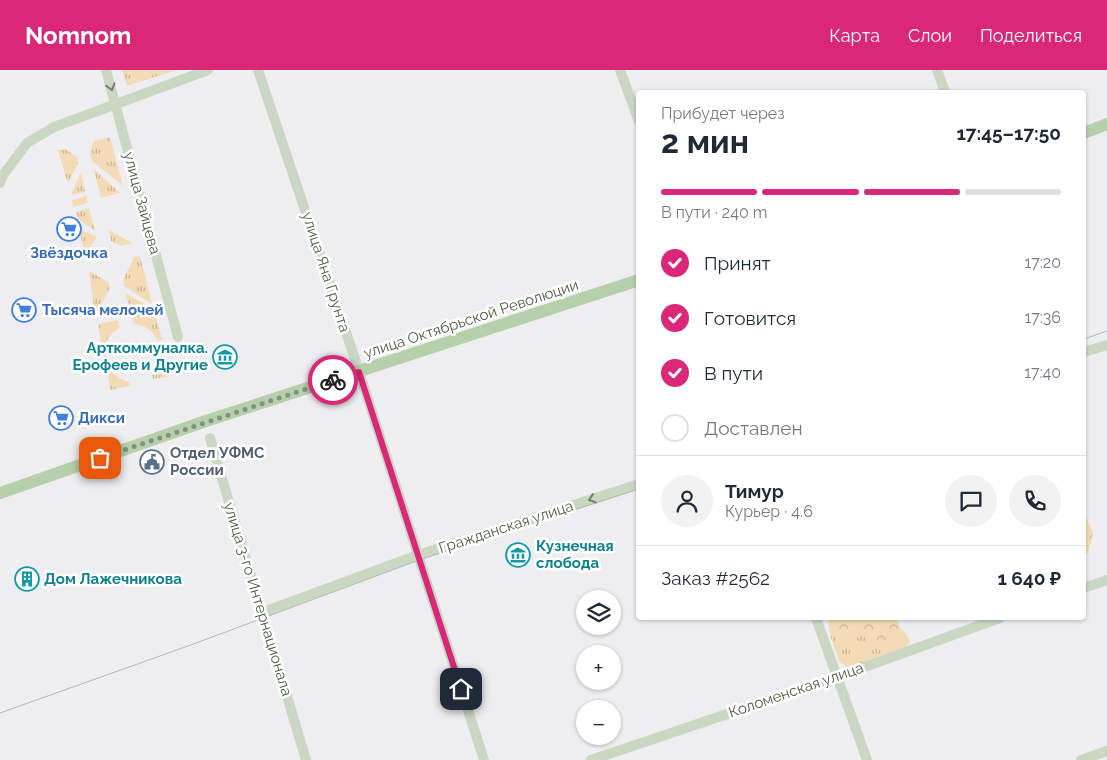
<!DOCTYPE html>
<html lang="ru">
<head>
<meta charset="utf-8">
<style>
	body { margin:0; font-family:Raleway,sans-serif; background:#f2f2f3; color:#1f2937; height:100vh; display:flex; flex-direction:column; font-size:19px; white-space:nowrap }
	* { box-sizing:border-box; margin:0 }
	p { font-size:16px; color:#747a83 }
	.icon { flex:none; width:28px; height:28px; fill:none; stroke:currentColor; stroke-width:2; stroke-linecap:round; stroke-linejoin:round }
	.map { position:relative; flex:1; overflow:hidden }
	.drawer { position:absolute; left:636px; top:20px; width:450px; height:530px; display:flex; flex-direction:column; background:#fff; border-radius:5px; box-shadow:0 1px 4px #0004 }
	.drawer>* { flex:none }
	.tools { position:absolute; left:576px; top:520px; display:grid; gap:10px }
	.tools a { display:grid; place-items:center; width:45px; height:45px; border-radius:50%; background:#fff; box-shadow:0 1px 4px #0004; font-size:25px }
	.pin { position:absolute; display:grid; place-items:center; width:42px; height:42px; color:#fff; margin:-21px; border-radius:10px; box-shadow:0 2px 8px #0006 }
	.courier { position:absolute; display:grid; place-items:center; width:50px; height:50px; margin:-25px; border:4px solid #db2777; border-radius:50%; background:#fff; color:#222; box-shadow:0 1px 6px #0007 }
	.summary em { font-style:normal; font-weight:700 }
	.summary div { display:flex; flex-direction:column-reverse }
	.summary { display:flex; align-items:center; justify-content:space-between; height:85px; padding:0 25px }
	h1 { font-size:32px; font-weight:700; line-height:38px }
	.bar { display:grid; grid-template-columns:repeat(4,1fr); gap:8px 5px; align-content:center; height:60px; padding:0 25px }
	.bar i { height:6px; border-radius:4px; background:#e0e1e3 }
	.bar .selected { background:#db2777 }
	.bar p { grid-column:span 4 }
	.line { display:flex; align-items:center; gap:12px; padding:0 25px; border-top:1px solid #e0e1e3 }
	.line div { flex:1 }
	.round { display:grid; place-items:center; flex:none; width:52px; height:52px; border-radius:26px; background:#f2f2f3 }
	ol { padding:0 25px; list-style:none }
	li { display:flex; align-items:center; gap:15px; height:55px }
	li p { margin-inline-start:auto }
	li .icon { padding:5px; border-radius:50%; background:#db2777; color:#fff; stroke-width:4 }
	li:last-child { color:#747a83 }
	li i { width:28px; height:28px; border:2px solid #e0e1e3; border-radius:50% }
	header { display:flex; align-items:center; gap:30px; box-sizing:border-box; height:70px; padding:0 25px; background:#db2777; color:#fff }
	header strong { font-size:24px }
	nav { display:flex; gap:28px; margin-inline-start:auto; font-size:18px }
	.map>svg:first-child { display:block }
	.grass { fill:url(#grass-tufts) }
	.forest { fill:url(#forest-crowns) }
	.lines { fill:none; stroke-linecap:round; stroke-linejoin:round }
	.minor { stroke:#c9d7c3; stroke-width:10 }
	.major { stroke:#b6d0ab; stroke-width:12 }
	.tram { stroke:#b1b9af; stroke-width:1 }
	.oneway { stroke:#72826a }
	.done { stroke:#859081; stroke-width:5; stroke-dasharray:0 9 }
	.route { stroke:#db2777; stroke-width:6 }
	.labels { text-anchor:middle; stroke-width:5; stroke-linejoin:round; paint-order:stroke }
	.street-label { font-size:15px; fill:#4c5d44; stroke:#fff }
	.shop-label { font-size:15px; font-weight:bold; fill:#366cbe; stroke:#fff; text-anchor:start }
	.culture-label { font-size:15px; font-weight:bold; fill:#0d838f; stroke:#fff; text-anchor:start }
	.service-label { font-size:15px; font-weight:bold; fill:#4e5e75; stroke:#fff; text-anchor:start }
</style>
</head>
<body>
<header>
<strong>Nomnom</strong>
<nav><a>Карта</a><a>Слои</a><a>Поделиться</a></nav>
</header>
<div class="map">
<svg width="1107" height="690" viewBox="0 0 1107 690">
	<defs>
		<pattern id="grass-tufts" width="24" height="20" patternUnits="userSpaceOnUse" patternTransform="scale(1.25)"><rect width="24" height="20" fill="#f3dbb7"/><path d="M3 7l-1-3M5 7V3M7 7l1-3M15 17l-1-3M17 17v-4M19 17l1-3" fill="none" stroke="#c7b596"/></pattern>
		<pattern id="forest-crowns" width="20" height="18" patternUnits="userSpaceOnUse" patternTransform="scale(1.25)"><rect width="20" height="18" fill="#f3dbb7"/><path d="M2 6a3 3 0 1 1 6 0M12 15a3 3 0 1 1 6 0" fill="none" stroke="#c7b596"/></pattern>
	</defs>
	<rect width="100%" height="100%" fill="#eeeef1"/>
	<path class="grass" d="M 122,0 L 177,0 L 127,16 Z
		M 110,67 L 123,116 L 92,91 L 90,82 L 94,71 Z
		M 65,79 L 77,87 L 78,93 L 68,114 L 58,80 Z
		M 94,99 L 120,123 L 101,128 Z
		M 81,102 L 85,122 L 71,125 Z
		M 86,126 L 88,133 L 73,137 L 72,130 Z
		M 89,138 L 95,161 L 78,149 L 76,142 Z
		M 79,159 L 97,167 L 85,185 Z
		M 109,160 L 132,173 L 121,176 L 111,171 Z
		M 140,186 L 152,234 L 124,216 L 123,210 L 134,187 Z
		M 89,201 L 108,212 L 110,218 L 95,246 Z
		M 125,223 L 146,235 L 130,238 Z
		M 154,239 L 162,270 L 158,271 C 152,260 147,256 134,254 L 132,246 Z
		M 118,250 L 120,258 C 107,266 104,272 107,286 L 104,287 L 98,254 Z
		M 164,289 L 168,289 L 171,306 L 153,309 L 152,305 L 157,302 Z
		M 112,302 L 120,309 L 129,312 L 130,316 L 110,320 L 108,304 Z
		M 850,559 L 868,561 L 879,575 L 900,572 L 902,560 L 907,565 L 910,572 L 904,579 L 868,590 L 855,597 L 846,597 L 839,591 L 830,565 L 839,567 Z"/>
	<path class="forest" d="M 1084,442 L 1093,463 L 1088,483 L 1084,485 Z
		M 828,548 L 895,548 L 902,560 L 900,572 L 890,578 L 879,575 L 868,561 L 850,559 L 839,567 L 830,565 Z"/>
	<g class="lines">
		<path class="minor" d="M 106,0 L 178,267
			M 258,0 L 356,292 L 484,690
			M 620,0 L 639,51
			M 937,0 L 945,22
			M 0,113 L 3,105 L 27,73 L 54,57 L 208,0
			M 1084,282 L 1107,275
			M 210,368 L 306,690
			M 1084,518 L 1107,510
			M 261,543 L 418,485 L 639,414
			M 816,548 L 867,690
			M 591,690 L 837,607 L 1000,548
			M 1081,690 L 1107,681"/>
		<path class="major" d="M 1084,63 L 1107,54
			M 0,423 L 206,351 L 639,210"/>
		<path class="tram" d="M 1084,269 L 1107,261
			M 0,643 L 188,576 L 419,490 L 639,419"/>
	</g>
	<defs><path id="oneway-chevron" d="M-2-3.5L2.5 0L-2 3.5" fill="none" stroke-width="1.6" stroke-linecap="round" stroke-linejoin="round" transform="scale(1.25)"/></defs>
	<g class="oneway">
		<use href="#oneway-chevron" transform="translate(111 17) rotate(74)"/>
		<use href="#oneway-chevron" transform="translate(592 429) rotate(162)"/>
	</g>
	<g class="lines">
		<path class="done" d="M 100,388 L 333,310"/>
		<path class="route" d="M 333,310 L 359,302 L 461,619"/>
	</g>
	<defs>
		<g id="supermarket-ring" transform="scale(1.25)"><circle r="9.5" fill="#fff" stroke="#3f7fe0" stroke-width="1.5"/><path d="M-6-5.5h2.5l.6 2H6L4.5 2H-2.5L-4.4-4H-6ZM-1.5 3.2a1.3 1.3 0 1 0 .1 0ZM3 3.2a1.3 1.3 0 1 0 .1 0Z" fill="#3f7fe0"/></g>
		<g id="museum-ring" transform="scale(1.25)"><circle r="9.5" fill="#fff" stroke="#0f9aa8" stroke-width="1.5"/><path d="M0-6L6-3V-2H-6V-3ZM-5-1h2V3h-2ZM-1-1h2V3h-2ZM3-1h2V3H3ZM-6 4H6V6H-6Z" fill="#0f9aa8"/></g>
		<g id="civic-ring" transform="scale(1.25)"><circle r="9.5" fill="#fff" stroke="#5c6f8a" stroke-width="1.5"/><path d="M-.6-6.5H3V-4.5H.6V-3L4-1V1h2V6H-6V1h2V-1L-.6-3ZM-1.2 2.5V6h2.4V2.5Z" fill="#5c6f8a"/></g>
		<g id="building-ring" transform="scale(1.25)"><circle r="9.5" fill="#fff" stroke="#0f9aa8" stroke-width="1.5"/><path d="M-4-6H4V6H1V3H-1V6H-4ZM-2.5-4.3h1.7v1.8h-1.7ZM.8-4.3h1.7v1.8H.8ZM-2.5-1h1.7V.8h-1.7ZM.8-1h1.7V.8H.8Z" fill="#0f9aa8"/></g>
	</defs>
	<g fill-rule="evenodd">
		<use href="#supermarket-ring" x="69" y="159"/>
		<use href="#supermarket-ring" x="24" y="240"/>
		<use href="#museum-ring" x="225" y="287"/>
		<use href="#supermarket-ring" x="61" y="348"/>
		<use href="#civic-ring" x="152" y="392"/>
		<use href="#museum-ring" x="518" y="485"/>
		<use href="#building-ring" x="27" y="509"/>
	</g>
	<g class="labels">
		<g class="street-label">
			<text transform="translate(142 133) rotate(75)" y="5">улица Зайцева</text>
			<text transform="translate(326 202) rotate(72)" y="5">улица Яна Грунта</text>
			<text transform="translate(471 249) rotate(-18)" y="5">улица Октябрьской Революции</text>
			<text transform="translate(506 457) rotate(-18)" y="5">Гражданская улица</text>
			<text transform="translate(258 529) rotate(73)" y="5">улица 3-го Интернационала</text>
			<text transform="translate(796 620) rotate(-19)" y="5">Коломенская улица</text>
		</g>
		<g class="shop-label">
			<text x="69" y="188" text-anchor="middle">Звёздочка</text>
			<text x="42" y="245">Тысяча мелочей</text>
			<text x="78" y="353">Дикси</text>
		</g>
		<g class="culture-label">
			<text x="208" y="283" text-anchor="end">Арткоммуналка.<tspan x="208" dy="17">Ерофеев и Другие</tspan></text>
			<text x="536" y="481">Кузнечная<tspan x="536" dy="17">слобода</tspan></text>
			<text x="44" y="514">Дом Лажечникова</text>
		</g>
		<g class="service-label">
			<text x="170" y="388">Отдел УФМС<tspan x="170" dy="17">России</tspan></text>
		</g>
	</g>
</svg>
<div class="tools">
<a><svg class="icon" aria-label="layers" viewBox="0 0 24 24"><path d="M12 4l9 5-9 5-9-5zM3 14l9 5 9-5"/></svg></a>
<a>+</a>
<a>−</a>
</div>
<div class="pin" style="left:100px;top:388px;background:#ea580c"><svg class="icon" aria-label="bag" viewBox="0 0 24 24"><path d="M5 8h14l-1 12H6zM9 8a3 3 0 0 1 6 0"/></svg></div>
<div class="pin" style="left:461px;top:619px;background:#1f2937"><svg class="icon" aria-label="home" viewBox="0 0 24 24"><path d="M3 11l9-7 9 7M6 9v11h12V9"/></svg></div>
<div class="courier" style="left:333px;top:310px"><svg class="icon" aria-label="bike" viewBox="0 0 24 24"><circle cx="6" cy="16" r="4"/><circle cx="18" cy="16" r="4"/><path d="M6 16l4-8h5l3 8M10 8l3 8H6M13 5h3"/></svg></div>
<section class="drawer">
<div class="summary"><div><h1>2 мин</h1><p>Прибудет через</p></div><em>17:45–17:50</em></div>
<div class="bar"><i class="selected"></i><i class="selected"></i><i class="selected"></i><i></i><p>В пути · 240 m</p></div>
<ol>
<li><svg class="icon" aria-label="check" viewBox="0 0 24 24"><path d="M5 12l5 5 9-10"/></svg>Принят<p>17:20</p></li>
<li><svg class="icon" aria-label="check" viewBox="0 0 24 24"><path d="M5 12l5 5 9-10"/></svg>Готовится<p>17:36</p></li>
<li><svg class="icon" aria-label="check" viewBox="0 0 24 24"><path d="M5 12l5 5 9-10"/></svg>В пути<p>17:40</p></li>
<li><i></i>Доставлен</li>
</ol>
<div class="line" style="height:90px"><a class="round"><svg class="icon" aria-label="person" viewBox="0 0 24 24"><circle cx="12" cy="8" r="4"/><path d="M4 21q1-7 8-7t8 7"/></svg></a><div><b>Тимур</b><p>Курьер · 4.6</p></div><a class="round"><svg class="icon" aria-label="chat" viewBox="0 0 24 24"><path d="M4 5h16v11H9l-5 4z"/></svg></a><a class="round"><svg class="icon" aria-label="phone" viewBox="0 0 24 24"><path d="M5 4h4l2 5-3 2q2 4 5 5l2-3 5 2v4C11 20 4 13 5 4z"/></svg></a></div>
<div class="line" style="height:65px"><div>Заказ #2562</div><b>1 640 ₽</b></div>
</section>
</div>
</body>
</html>
